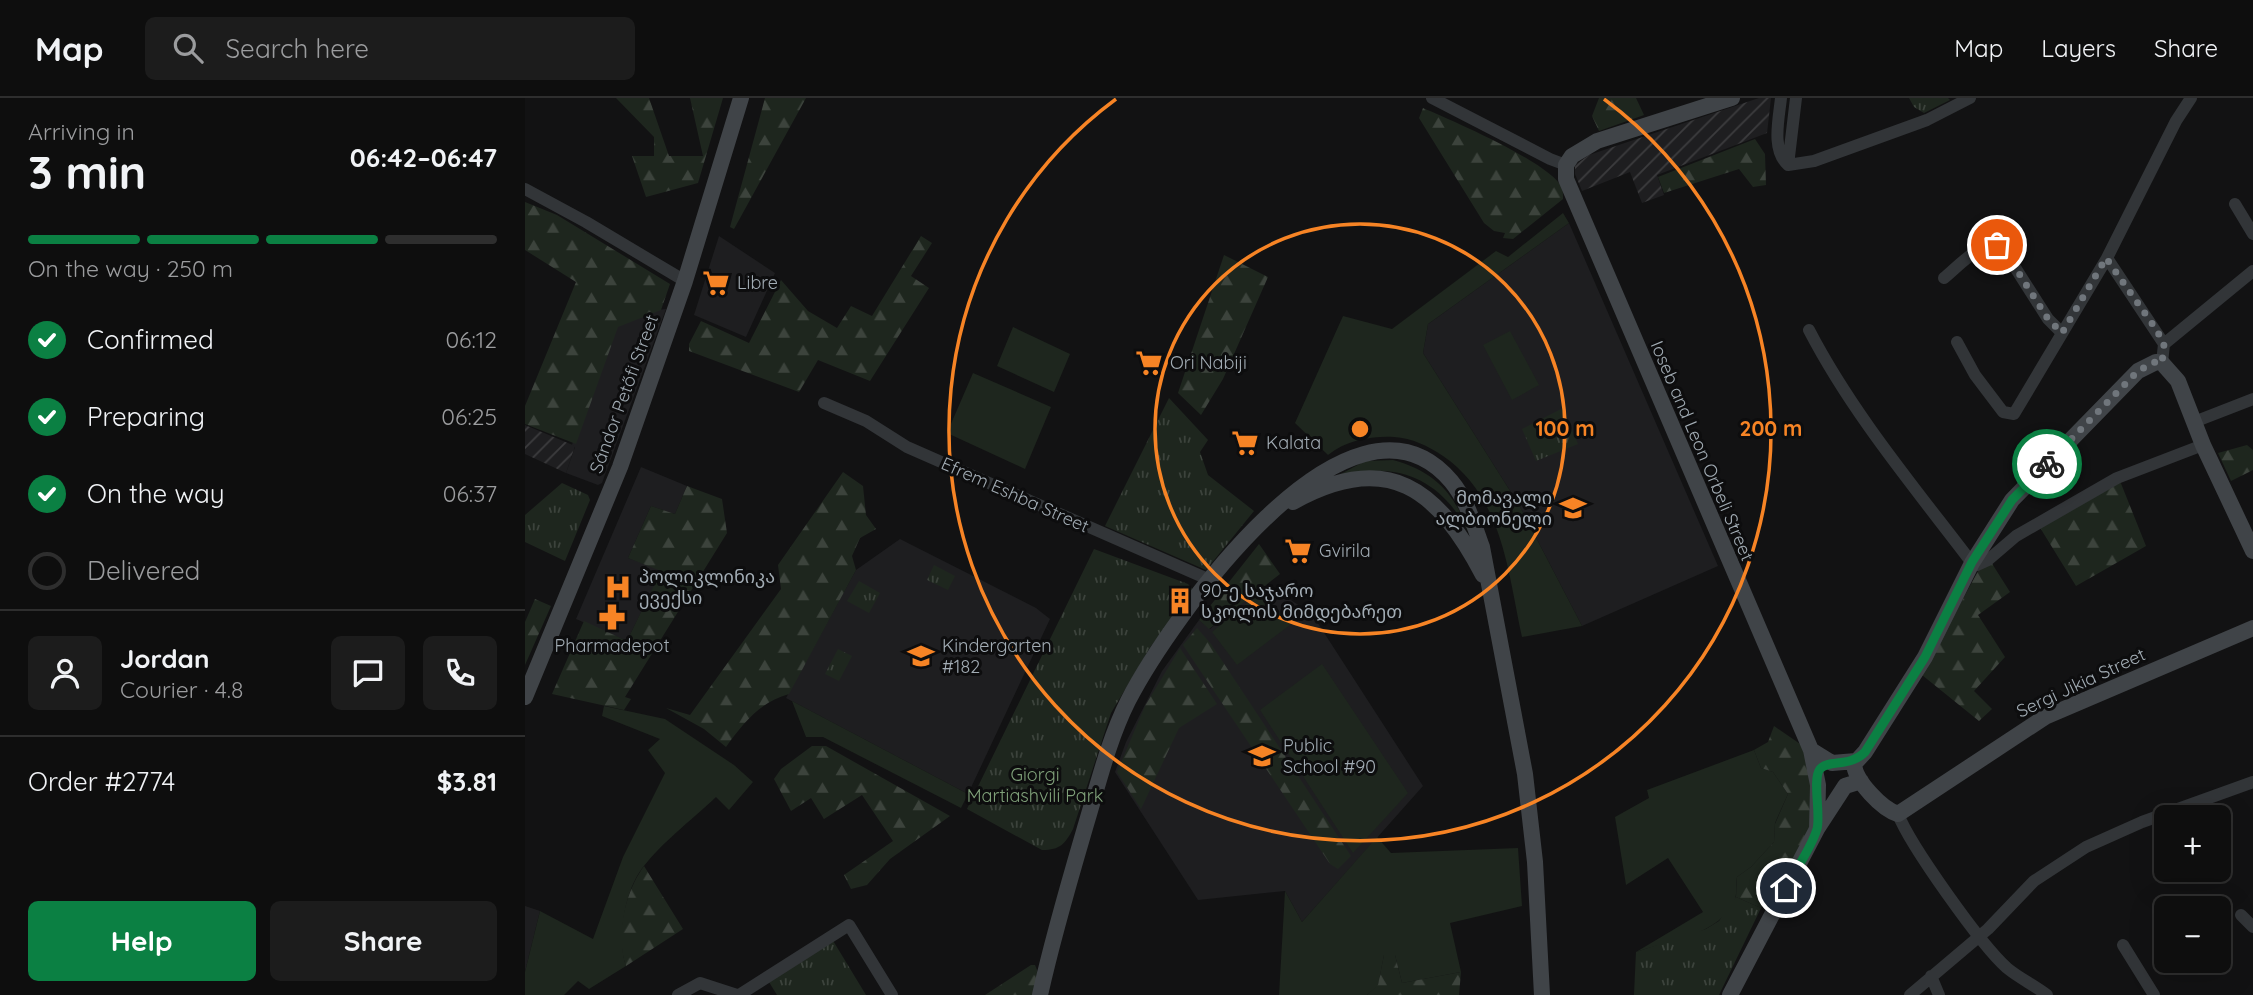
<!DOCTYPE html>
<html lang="en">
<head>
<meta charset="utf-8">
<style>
	body { margin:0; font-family:Quicksand,"Noto Sans Georgian",sans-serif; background:#1c1c1c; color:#f1f3f6; height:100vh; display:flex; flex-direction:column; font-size:26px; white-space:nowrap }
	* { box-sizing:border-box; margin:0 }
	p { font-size:23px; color:#9b9c9e }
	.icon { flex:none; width:38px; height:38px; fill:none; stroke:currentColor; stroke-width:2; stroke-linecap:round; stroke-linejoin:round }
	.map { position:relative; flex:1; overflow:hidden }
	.sheet { display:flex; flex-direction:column; background:#0e0e0e; width:525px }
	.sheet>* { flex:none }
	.buttons { position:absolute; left:1629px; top:707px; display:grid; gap:14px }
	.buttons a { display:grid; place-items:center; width:77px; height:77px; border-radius:10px; background:#0e0e0e; box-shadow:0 7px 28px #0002,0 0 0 2px #2e2e2e; font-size:35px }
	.pin { position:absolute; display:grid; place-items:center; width:60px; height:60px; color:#fff; margin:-30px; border:4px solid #fff; border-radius:50%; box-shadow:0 2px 7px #0007 }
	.courier { position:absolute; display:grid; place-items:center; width:70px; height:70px; margin:-35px; border:5px solid #0b8043; border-radius:50%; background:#fff; color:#222; box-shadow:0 2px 9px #0007 }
	.summary em { font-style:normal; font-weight:700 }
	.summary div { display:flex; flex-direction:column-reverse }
	.summary { display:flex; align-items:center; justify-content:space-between; height:119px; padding:0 28px }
	h1 { font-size:46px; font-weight:700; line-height:52px }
	.bar { display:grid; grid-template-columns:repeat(4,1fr); gap:10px 7px; align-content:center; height:84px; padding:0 28px }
	.bar i { height:9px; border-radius:5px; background:#2e2e2e }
	.bar .current { background:#0b8043 }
	.bar p { grid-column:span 4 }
	.line { display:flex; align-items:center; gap:18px; padding:0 28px; border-top:2px solid #2e2e2e }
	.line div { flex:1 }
	.round { display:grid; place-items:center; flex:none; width:74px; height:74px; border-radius:10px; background:#1c1c1c }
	ol { padding:0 28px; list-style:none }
	li { display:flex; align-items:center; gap:21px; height:77px }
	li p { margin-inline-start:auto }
	li .icon { padding:7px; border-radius:50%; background:#0b8043; color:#fff; stroke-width:4 }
	li:last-child { color:#9b9c9e }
	li i { width:38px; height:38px; border:4px solid #2e2e2e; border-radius:50% }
	.button { display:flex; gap:14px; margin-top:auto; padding:14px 28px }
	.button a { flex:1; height:80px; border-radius:10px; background:#0b8043; color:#fff; font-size:28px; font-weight:700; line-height:80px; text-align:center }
	.button a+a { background:#1c1c1c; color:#f1f3f6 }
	header { display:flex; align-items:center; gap:42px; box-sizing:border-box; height:98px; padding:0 35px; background:#0e0e0e; border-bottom:2px solid #2e2e2e }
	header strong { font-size:33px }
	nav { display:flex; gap:38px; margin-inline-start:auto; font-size:24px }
	.search { width:490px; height:63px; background:#1c1c1c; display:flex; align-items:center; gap:18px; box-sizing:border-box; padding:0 24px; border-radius:10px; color:#9b9c9e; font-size:26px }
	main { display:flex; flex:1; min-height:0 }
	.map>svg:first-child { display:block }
	.built { fill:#1e1e20 }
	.industrial { fill:url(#industrial-furrows) }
	.grass { fill:#1e261e }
	.forest { fill:url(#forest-firs) }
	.park { fill:url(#park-tufts) }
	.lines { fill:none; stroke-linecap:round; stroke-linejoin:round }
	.street { stroke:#323538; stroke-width:12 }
	.secondary { stroke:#404448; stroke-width:16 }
	.done { stroke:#70767c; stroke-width:7; stroke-dasharray:0 12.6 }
	.route { stroke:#0b8043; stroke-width:9 }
	.ring { fill:none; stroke:#f78425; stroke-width:3.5 }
	.labels { text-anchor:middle; stroke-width:6; stroke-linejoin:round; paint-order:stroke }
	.poi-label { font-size:18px; fill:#a2acb4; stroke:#0d0d0e; text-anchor:start }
	.street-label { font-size:18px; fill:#a2acb4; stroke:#0d0d0e }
	.park-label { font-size:18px; fill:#7fa079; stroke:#0d0d0e }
	.centre { fill:#f78425; stroke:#0d0d0e; stroke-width:3.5 }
	.ring-label { font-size:21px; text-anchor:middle; font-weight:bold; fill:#f78425; stroke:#0d0d0e; stroke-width:6; stroke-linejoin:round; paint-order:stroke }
</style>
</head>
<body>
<header>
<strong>Map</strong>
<div class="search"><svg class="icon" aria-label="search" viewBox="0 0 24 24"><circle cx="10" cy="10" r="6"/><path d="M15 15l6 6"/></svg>Search here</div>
<nav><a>Map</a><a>Layers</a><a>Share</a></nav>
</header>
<main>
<section class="sheet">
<div class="summary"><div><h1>3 min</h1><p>Arriving in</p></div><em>06:42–06:47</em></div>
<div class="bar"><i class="current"></i><i class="current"></i><i class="current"></i><i></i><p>On the way · 250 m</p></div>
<ol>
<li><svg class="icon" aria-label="check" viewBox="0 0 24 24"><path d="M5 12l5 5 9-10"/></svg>Confirmed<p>06:12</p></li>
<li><svg class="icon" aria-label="check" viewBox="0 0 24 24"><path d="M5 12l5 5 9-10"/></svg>Preparing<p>06:25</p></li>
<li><svg class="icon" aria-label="check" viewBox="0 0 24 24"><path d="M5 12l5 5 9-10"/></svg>On the way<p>06:37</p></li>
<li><i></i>Delivered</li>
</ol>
<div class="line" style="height:126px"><a class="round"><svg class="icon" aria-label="person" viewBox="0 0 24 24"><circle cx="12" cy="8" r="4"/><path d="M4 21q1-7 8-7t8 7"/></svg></a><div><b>Jordan</b><p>Courier · 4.8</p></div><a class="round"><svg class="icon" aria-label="chat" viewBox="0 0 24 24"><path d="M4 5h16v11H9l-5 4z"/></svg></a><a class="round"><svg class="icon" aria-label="phone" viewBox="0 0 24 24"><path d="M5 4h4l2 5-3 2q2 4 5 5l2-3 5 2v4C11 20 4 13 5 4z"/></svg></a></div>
<div class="line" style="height:91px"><div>Order #2774</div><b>$3.81</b></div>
<div class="button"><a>Help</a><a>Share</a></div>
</section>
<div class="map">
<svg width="1728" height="897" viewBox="0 0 1728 897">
	<defs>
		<pattern id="industrial-furrows" width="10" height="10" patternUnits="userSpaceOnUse" patternTransform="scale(1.75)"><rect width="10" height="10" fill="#1e1e20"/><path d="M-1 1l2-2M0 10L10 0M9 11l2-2" fill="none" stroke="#3c3c3e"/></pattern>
		<pattern id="forest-firs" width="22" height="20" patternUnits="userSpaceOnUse" patternTransform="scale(1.75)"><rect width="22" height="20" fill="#1e261e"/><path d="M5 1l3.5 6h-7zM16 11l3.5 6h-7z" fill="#3c433c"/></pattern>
		<pattern id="park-tufts" width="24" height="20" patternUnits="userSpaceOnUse" patternTransform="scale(1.75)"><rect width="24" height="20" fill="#1e261e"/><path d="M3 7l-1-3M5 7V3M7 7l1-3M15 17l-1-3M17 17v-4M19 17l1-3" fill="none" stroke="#3c433c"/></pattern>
	</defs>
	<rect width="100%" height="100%" fill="#121213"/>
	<path class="built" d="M 1044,125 L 1193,468 L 1057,528 L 994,407 L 898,255 L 903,226 Z
		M 194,138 L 250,175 L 221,239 L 169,217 Z
		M 141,211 L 77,385 L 73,387 L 41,375 L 50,349 L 47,347 L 56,312 L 94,216 Z
		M 116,369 L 162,388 L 150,416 L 126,408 L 103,460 L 137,472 L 102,543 L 51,521 Z
		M 375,441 L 511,510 L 525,521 L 443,696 L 261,600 L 331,472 Z
		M 740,485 L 787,516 L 898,688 L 777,824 L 760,793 L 673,802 L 590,674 L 601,644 L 637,573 L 674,522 L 685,531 Z
		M 0,808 L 15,813 L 0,874 Z"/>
	<path class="industrial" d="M 1234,0 L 1246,0 L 1242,35 L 1132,77 L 1139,97 L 1117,105 L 1105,74 L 1057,93 L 1050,76 L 1050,67 L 1064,57 Z
		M 0,327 L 50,348 L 41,375 L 0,356 Z"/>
	<path class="grass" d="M 1038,115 L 1044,125 L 903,226 L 898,255 L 994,407 L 1057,528 L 997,539 C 983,475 978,399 918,358 C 903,348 887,340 869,339 C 846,338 822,342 803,357 L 770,325 L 818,218 L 867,231 L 971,153 L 983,159 Z
		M 488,229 L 545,256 L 529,294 L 472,268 Z
		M 985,233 L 1014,287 L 987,302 L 958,247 Z
		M 448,275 L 526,309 L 500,371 L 422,335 Z
		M 868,362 C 915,375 932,400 948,444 C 923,386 876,360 816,379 L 814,377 L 840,363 Z
		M 737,493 L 765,527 L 712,567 L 687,534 Z
		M 797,566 L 883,695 L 828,755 L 735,612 Z
		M 267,603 L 443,696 L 436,710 L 298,639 L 281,639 Z
		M 79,608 L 140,621 L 209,667 L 228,684 L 204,712 L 191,699 C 168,721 131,749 114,775 C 99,798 92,843 101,868 L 64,891 L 53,883 L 39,897 L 0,897 L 0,874 L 15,813 L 68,841 L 98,759 L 140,675 L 123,652 L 135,641 L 77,618 Z
		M 1229,652 L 1236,670 L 1248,674 L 1263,696 L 1250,725 L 1249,744 L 1226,769 L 1212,779 C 1211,785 1212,796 1210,801 C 1196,837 1143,843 1111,854 L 1178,814 L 1143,760 L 1101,787 L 1090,719 L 1124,700 L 1122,692 Z
		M 852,739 L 866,755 L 993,750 L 997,808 L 925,825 L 936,874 L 877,885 L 870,857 L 859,857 L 853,888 L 842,897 L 754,897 L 760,793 L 777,824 Z"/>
	<path class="forest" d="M 91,0 L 124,0 L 144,58 L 178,58 L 165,0 L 198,0 L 173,85 L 121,99 L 107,58 L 129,58 L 129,39 Z
		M 240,0 L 281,0 L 209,131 L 205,129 Z
		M 1074,0 L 1111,0 L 1119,17 L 1074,33 L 1067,18 Z
		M 898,10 C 926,22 1026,65 1037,90 C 1038,94 1038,98 1038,101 L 988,141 L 978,140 L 980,135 L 969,133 L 959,125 L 894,20 Z
		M 1230,41 L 1240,56 L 1241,87 L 1228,89 L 1214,71 L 1139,95 L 1133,79 Z
		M 0,104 L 32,117 L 145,186 L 136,212 L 93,229 L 51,346 L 0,326 L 0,308 L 51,184 L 0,152 Z
		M 396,138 L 407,145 L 386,178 L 404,190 L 345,283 L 293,262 L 274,294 L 164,253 L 164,246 L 176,223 L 224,245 L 256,182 L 283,213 L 312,230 L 326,208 L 347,218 Z
		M 699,157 L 743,179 L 698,281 L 676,317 L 653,295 Z
		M 1722,347 L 1728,352 L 1728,372 L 1706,383 L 1693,355 Z
		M 318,374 L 338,388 L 341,417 L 351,431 L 335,440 L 327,458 L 331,472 L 264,596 C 235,604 218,625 201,649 L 179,631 L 141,610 L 165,617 L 256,491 L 253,467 Z
		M 1595,383 L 1621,448 L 1551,488 L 1514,428 Z
		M 162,388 L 197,401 L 202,435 L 100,599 L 106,601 L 99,612 L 27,596 L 59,523 L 102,543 L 136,473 L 103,460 L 126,408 L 150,416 Z
		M 734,446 L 755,476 L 684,531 L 674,522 Z
		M 1466,464 L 1485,494 L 1453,517 L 1480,559 L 1449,593 L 1467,611 L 1454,623 L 1397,577 L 1453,473 Z
		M 10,501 L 26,508 L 0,567 L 0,524 Z
		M 672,530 L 686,546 L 826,758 L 813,771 L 805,766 L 658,547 Z
		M 655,550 L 692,606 L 654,630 L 616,711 L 592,674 L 620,608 Z
		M 1249,628 L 1281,650 L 1291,688 L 1289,730 L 1236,810 L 1211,799 L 1212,779 L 1226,769 L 1249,744 L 1250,726 L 1263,696 L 1248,674 L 1236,670 L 1229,652 L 1243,644 Z
		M 287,648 L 301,648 L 425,718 L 365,761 L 342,787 L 326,791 L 319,777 L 368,743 L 337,697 L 299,721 L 286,700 L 266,713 L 249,681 L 256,671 Z
		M 119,768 L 158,831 L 101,868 C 90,838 100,794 119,768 Z
		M 859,857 L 870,857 L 877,885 L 936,874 L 934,897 L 842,897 L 853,887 Z
		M 506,867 L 510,867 L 514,877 L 509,897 L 460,897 Z"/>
	<path class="park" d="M 1384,0 L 1423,0 L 1425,2 L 1399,15 L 1389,9 Z
		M 644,300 L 683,342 L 675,354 L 683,377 L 729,413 L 681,472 L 580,428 Z
		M 1038,310 L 1053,346 L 1011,363 L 997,331 Z
		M 37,385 L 63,397 L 65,402 L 40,463 L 0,444 L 0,417 Z
		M 569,451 L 663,486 L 669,493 L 626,548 L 586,615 L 548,731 C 540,746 535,752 517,752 L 442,711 Z
		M 409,467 L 430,478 L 423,492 L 402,482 Z
		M 334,483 L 355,495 L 344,515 L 322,503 Z
		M 313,551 L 327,558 L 314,583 L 300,576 Z
		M 1211,799 L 1236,810 L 1194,897 L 1109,897 L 1111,854 L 1181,831 L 1194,823 Z
		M 307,841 L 341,897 L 252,897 L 244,884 Z"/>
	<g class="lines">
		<path class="street" d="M 907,0 L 1025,61 L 1041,67
			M 1256,0 C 1254,20 1246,52 1263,67
			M 1263,67 L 1289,63 L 1402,22 L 1445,0
			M 1263,67 L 1271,0
			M 0,91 L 61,124 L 160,183
			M 1710,106 L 1728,136
			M 1582,160 L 1639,246
			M 1419,180 C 1435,167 1459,138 1479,152 L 1523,221 L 1537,235
			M 1284,232 C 1327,315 1390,390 1447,465 L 1452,467 L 1463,462 L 1491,438 L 1592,380 L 1678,347
			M 1432,244 L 1450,277 L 1478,314 L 1489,316 L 1582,160 L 1651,23 L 1666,0
			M 1637,265 L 1639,246 L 1728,173
			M 299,305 L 341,323 L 382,349 L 685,482
			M 1669,324 L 1728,301
			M 1373,716 C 1385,747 1456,847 1482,870 C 1494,880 1509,887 1522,897
			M 1716,817 L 1728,829
			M 1598,847 L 1629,897
			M 1406,878 L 1414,897
			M 153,897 L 175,885 L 212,897
			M 214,897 L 324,827 L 367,897
			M 1385,897 L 1463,831 L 1509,783 L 1561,749 L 1617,724 L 1728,684"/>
		<path class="secondary" d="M 1207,0 L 1072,43 L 1047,58 L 1041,67 L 1041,81 L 1286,652 L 1293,687 L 1292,731
			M 768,404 C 863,351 913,391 958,477
			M 1728,453 L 1678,347 L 1653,283 L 1637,265 L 1631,264 L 1613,273 L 1487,402 L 1447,465 L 1400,559 L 1340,654 L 1329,666 C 1330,683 1357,711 1373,716 L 1520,619 L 1728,530
			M 0,599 L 95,369 L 160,183 L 216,0
			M 1286,652 L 1307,665 L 1331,663
			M 515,897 C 528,838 545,781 562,723 C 574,683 584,641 603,603 C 643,525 825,264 926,383 C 942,402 949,427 957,449 L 1000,676 L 1010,764 L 1017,897
			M 1205,897 L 1292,731 L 1320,688 L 1336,683"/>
	</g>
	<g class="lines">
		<path class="done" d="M 1472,147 L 1479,152 L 1523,221 L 1537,235 L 1581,160 L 1631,231 L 1639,246 L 1637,265 L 1630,264 L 1613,273 L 1522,366"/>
		<path class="route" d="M 1261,790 C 1270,772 1286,751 1292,731 C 1296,716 1287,681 1295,671 C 1304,661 1324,670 1340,654 L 1400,559 L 1447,464 L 1487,402 L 1522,366"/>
	</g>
	<g class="ring">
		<circle cx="835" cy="331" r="205"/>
		<path d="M1079 1A411 411 0 1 1 591 1"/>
	</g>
	<defs>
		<g id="supermarket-bare" transform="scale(2.1)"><path d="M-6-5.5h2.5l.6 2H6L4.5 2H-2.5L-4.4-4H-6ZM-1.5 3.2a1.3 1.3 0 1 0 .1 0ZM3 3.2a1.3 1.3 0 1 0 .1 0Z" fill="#f78425" stroke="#0d0d0e" stroke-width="2.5" paint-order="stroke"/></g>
		<g id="school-bare" transform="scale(2.1)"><path d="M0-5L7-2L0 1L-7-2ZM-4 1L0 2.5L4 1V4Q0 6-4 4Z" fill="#f78425" stroke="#0d0d0e" stroke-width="2.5" paint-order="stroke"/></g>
		<g id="hospital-bare" transform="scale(2.1)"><path d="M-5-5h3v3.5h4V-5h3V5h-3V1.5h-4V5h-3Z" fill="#f78425" stroke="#0d0d0e" stroke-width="2.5" paint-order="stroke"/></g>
		<g id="building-bare" transform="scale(2.1)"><path d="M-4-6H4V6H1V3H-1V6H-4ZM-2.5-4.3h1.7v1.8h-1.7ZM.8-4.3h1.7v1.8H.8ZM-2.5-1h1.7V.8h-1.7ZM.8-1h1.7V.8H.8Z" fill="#f78425" stroke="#0d0d0e" stroke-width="2.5" paint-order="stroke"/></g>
		<g id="pharmacy-bare" transform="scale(2.1)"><path d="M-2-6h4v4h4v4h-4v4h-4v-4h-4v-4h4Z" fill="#f78425" stroke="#0d0d0e" stroke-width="2.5" paint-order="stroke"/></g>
	</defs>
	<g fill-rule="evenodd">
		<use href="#supermarket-bare" x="191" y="185"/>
		<use href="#supermarket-bare" x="624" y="265"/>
		<use href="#supermarket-bare" x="720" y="345"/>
		<use href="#school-bare" x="1048" y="410"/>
		<use href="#supermarket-bare" x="773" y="453"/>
		<use href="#hospital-bare" x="93" y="489"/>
		<use href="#building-bare" x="655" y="503"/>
		<use href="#pharmacy-bare" x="87" y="519"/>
		<use href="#school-bare" x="396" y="558"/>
		<use href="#school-bare" x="737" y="658"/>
	</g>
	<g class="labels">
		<g class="poi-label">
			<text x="212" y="191">Libre</text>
			<text x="645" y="271">Ori Nabiji</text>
			<text x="741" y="351">Kalata</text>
			<text x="1027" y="406" text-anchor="end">მომავალი<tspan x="1027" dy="21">ალბიონელი</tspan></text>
			<text x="794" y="459">Gvirila</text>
			<text x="114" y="485">პოლიკლინიკა<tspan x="114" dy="21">ევექსი</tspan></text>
			<text x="676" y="499">90-ე საჯარო<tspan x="676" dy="21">სკოლის მიმდებარეთ</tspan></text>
			<text x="87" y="554" text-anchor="middle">Pharmadepot</text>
			<text x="417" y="554">Kindergarten<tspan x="417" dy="21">#182</tspan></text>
			<text x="758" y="654">Public<tspan x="758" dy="21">School #90</tspan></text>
		</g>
		<g class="street-label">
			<text transform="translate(99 296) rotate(-70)" y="6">Sándor Petőfi Street</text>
			<text transform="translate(1177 353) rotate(67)" y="6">Ioseb and Leon Orbeli Street</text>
			<text transform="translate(490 397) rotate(24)" y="6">Efrem Eshba Street</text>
			<text transform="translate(1556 585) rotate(-25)" y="6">Sergi Jikia Street</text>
		</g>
		<g class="park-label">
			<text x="510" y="683">Giorgi<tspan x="510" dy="21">Martiashvili Park</tspan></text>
		</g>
	</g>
	<circle cx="835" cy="331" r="10" class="centre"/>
	<g class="ring-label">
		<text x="1040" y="338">100 m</text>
		<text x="1246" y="338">200 m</text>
	</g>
</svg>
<div class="buttons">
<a>+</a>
<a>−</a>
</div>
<div class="pin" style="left:1472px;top:147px;background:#ea580c"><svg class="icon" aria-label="bag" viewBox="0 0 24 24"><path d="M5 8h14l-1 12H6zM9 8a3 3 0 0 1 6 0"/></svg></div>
<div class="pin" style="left:1261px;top:790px;background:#1f2937"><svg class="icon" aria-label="home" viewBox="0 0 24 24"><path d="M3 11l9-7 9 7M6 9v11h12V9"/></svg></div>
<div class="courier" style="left:1522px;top:366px"><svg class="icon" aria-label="bike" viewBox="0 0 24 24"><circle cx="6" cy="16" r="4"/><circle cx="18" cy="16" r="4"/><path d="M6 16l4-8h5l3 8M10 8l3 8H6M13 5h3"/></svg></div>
</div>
</main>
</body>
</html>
